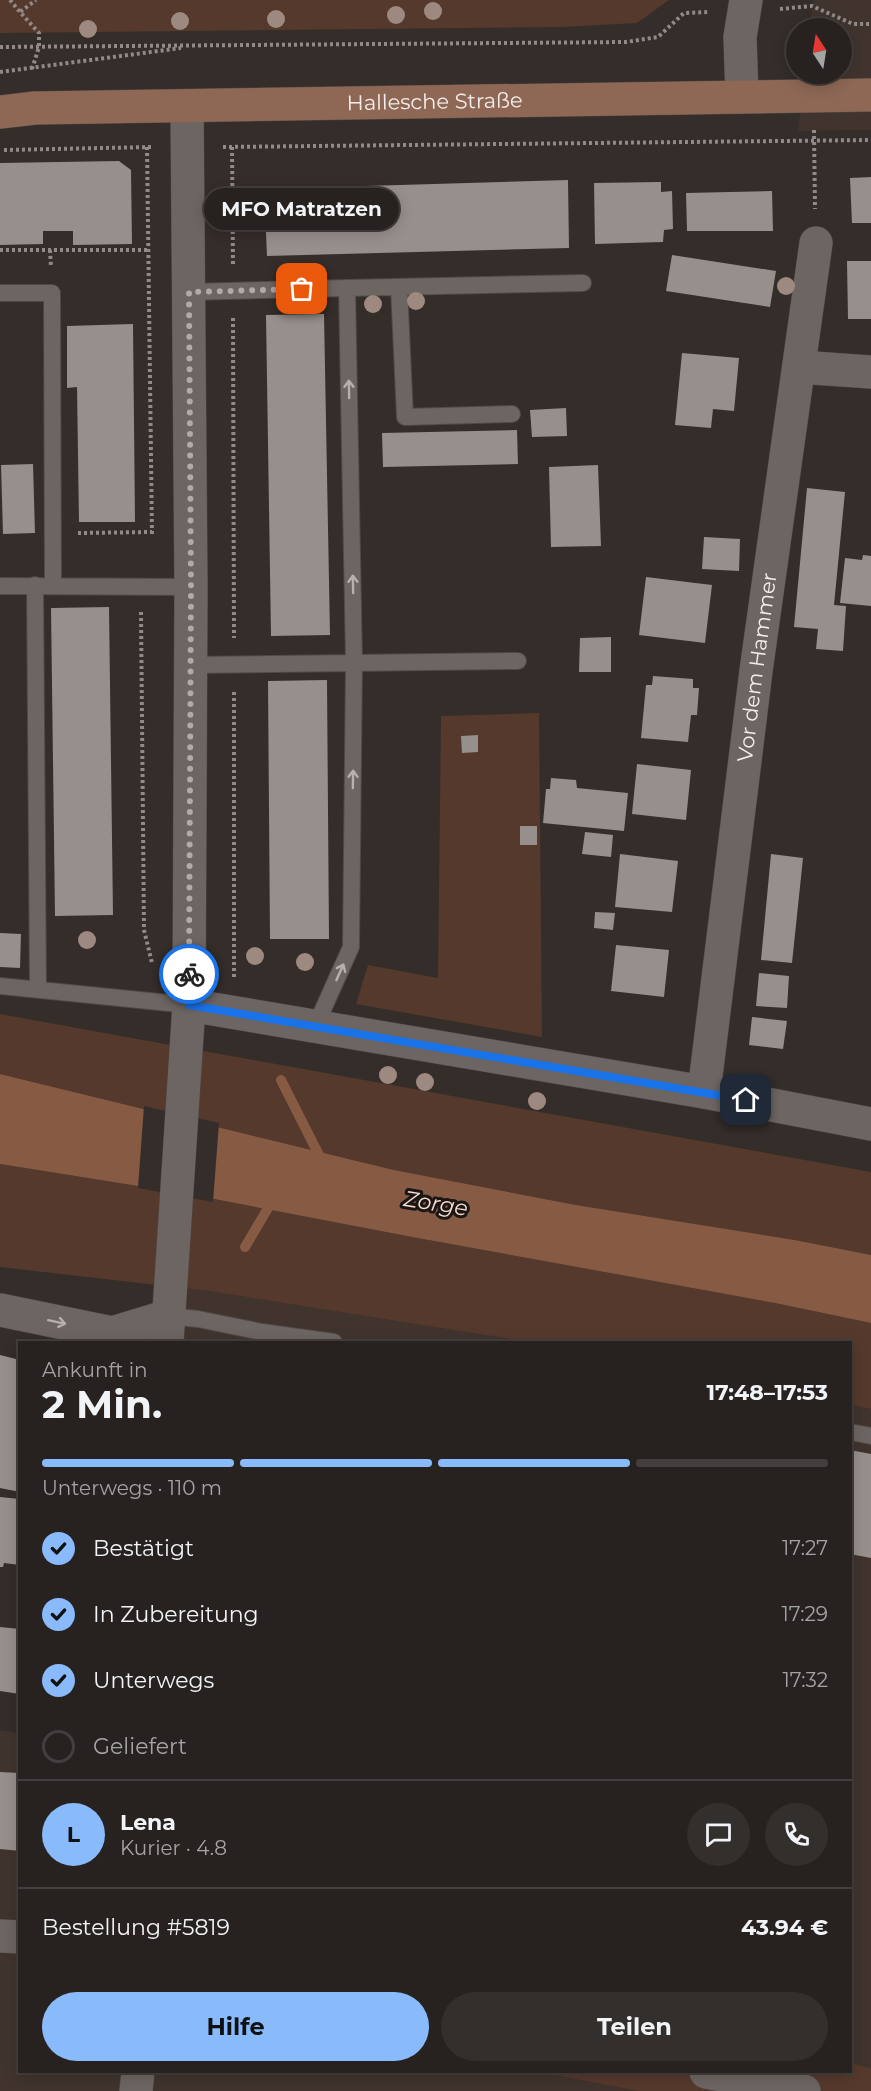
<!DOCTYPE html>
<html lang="de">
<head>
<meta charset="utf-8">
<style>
	body { margin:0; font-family:Montserrat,sans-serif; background:#332f2d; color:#f1f3f6; height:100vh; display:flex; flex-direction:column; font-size:22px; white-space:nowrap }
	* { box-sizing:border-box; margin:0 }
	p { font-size:20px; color:#a4a4a5 }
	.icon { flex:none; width:33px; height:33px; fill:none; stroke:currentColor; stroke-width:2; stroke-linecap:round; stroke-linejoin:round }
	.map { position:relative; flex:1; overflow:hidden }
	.details { position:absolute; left:18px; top:1341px; width:834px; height:732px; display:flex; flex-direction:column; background:#272220; border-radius:0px; box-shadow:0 3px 15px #0003,0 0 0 2px #433f3e }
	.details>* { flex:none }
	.needle { width:39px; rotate:348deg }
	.tools { position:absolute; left:786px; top:18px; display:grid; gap:12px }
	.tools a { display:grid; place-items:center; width:66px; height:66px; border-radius:50%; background:#272220; box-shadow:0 3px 15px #0003,0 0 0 2px #433f3e; font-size:30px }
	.pin { position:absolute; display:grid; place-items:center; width:51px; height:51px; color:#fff; margin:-26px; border-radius:12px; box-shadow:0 3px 9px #0006 }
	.courier { position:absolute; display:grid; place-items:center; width:60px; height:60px; margin:-30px; border:4px solid #1a73e8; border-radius:50%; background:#fff; color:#222; box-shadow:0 2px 8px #0007 }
	.bubble { position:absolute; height:42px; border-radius:21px; background:#272220; box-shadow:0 3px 15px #0003,0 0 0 2px #433f3e; font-size:20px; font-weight:700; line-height:42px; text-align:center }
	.headline em { font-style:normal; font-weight:700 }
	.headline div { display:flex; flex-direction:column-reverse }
	.headline { display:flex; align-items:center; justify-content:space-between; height:102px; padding:0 24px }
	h1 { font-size:39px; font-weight:700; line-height:45px }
	.bar { display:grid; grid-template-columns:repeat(4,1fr); gap:9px 6px; align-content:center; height:72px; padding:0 24px }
	.bar i { height:8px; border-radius:4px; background:#433f3e }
	.bar .current { background:#89bafc }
	.bar p { grid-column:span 4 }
	.line { display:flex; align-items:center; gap:15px; padding:0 24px; border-top:2px solid #433f3e }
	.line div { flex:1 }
	.round { display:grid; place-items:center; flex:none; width:63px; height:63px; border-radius:32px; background:#332f2d }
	ol { padding:0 24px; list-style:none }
	li { display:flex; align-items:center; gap:18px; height:66px }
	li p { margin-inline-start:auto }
	li .icon { padding:6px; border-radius:50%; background:#89bafc; color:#111; stroke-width:4 }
	li:last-child { color:#a4a4a5 }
	li i { width:33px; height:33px; border:3px solid #433f3e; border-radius:50% }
	.cta { display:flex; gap:12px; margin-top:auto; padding:12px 24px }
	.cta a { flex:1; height:69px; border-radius:36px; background:#89bafc; color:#111; font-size:24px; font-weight:700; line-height:69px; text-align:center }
	.cta a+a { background:#332f2d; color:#f1f3f6 }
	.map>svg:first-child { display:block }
	.built { fill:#41342e }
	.green { fill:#55392c }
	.water { fill:#875a44 }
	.pier { fill:#342d2a }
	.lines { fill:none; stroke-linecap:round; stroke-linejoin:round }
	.stream { stroke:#875a44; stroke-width:10 }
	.building { fill:#978f8b }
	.lane-casing { stroke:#504947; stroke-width:18 }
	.street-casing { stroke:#504947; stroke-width:34 }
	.secondary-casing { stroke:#504947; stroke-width:34 }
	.path { stroke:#908a88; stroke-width:4; stroke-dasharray:3 3; stroke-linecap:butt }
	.lane { stroke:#6d6561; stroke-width:16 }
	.street { stroke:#6d6561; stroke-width:33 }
	.secondary { stroke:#8e6855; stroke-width:33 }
	.tree { fill:#9e8980 }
	.oneway { stroke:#b7b0ad }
	.done { stroke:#b0aaa8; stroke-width:6; stroke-dasharray:0 10.8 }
	.route { stroke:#1a73e8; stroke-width:8 }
	.labels { text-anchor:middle; stroke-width:6; stroke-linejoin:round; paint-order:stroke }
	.street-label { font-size:21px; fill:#f3eeec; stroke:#191615 }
	.water-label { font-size:22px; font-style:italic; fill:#f8d9cb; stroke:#191615 }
</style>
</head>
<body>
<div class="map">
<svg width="871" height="2091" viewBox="0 0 871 2091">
	<rect width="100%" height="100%" fill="#342d2a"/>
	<path class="built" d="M 813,0 L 871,0 L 871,130 L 798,131 L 805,74 L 842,74 L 842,28 L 810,28 Z
		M 153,1285 L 209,1291 L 529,1342 L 150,1342 Z
		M 850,1405 L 871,1409 L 871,2068 L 850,2063 Z
		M 0,1730 L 19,1733 L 20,2072 L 538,2072 L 638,2091 L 0,2091 Z"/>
	<path class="green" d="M 0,0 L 669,0 L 637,23 L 562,27 L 0,33 Z
		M 539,713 L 542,1037 L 356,1004 L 368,965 L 438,978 L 441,716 Z
		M 0,1014 L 871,1172 L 871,1255 L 795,1240 L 576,1205 L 394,1170 L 0,1074 Z
		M 0,1164 L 188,1194 L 412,1237 L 775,1303 L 871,1323 L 871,1409 L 851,1405 L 850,1342 L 529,1342 L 209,1291 L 0,1267 Z
		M 851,2063 L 871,2068 L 871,2091 L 638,2091 L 538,2072 L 850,2072 Z"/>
	<path class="water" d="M 0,1074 L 394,1170 L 576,1205 L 795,1240 L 871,1255 L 871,1323 L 775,1303 L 412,1237 L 188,1194 L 0,1164 Z"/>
	<path class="pier" d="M 144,1106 L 219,1123 L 213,1202 L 138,1188 Z"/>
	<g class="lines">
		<path class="stream" d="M 281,1080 L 323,1163
			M 245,1247 L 274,1198"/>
	</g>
	<path class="building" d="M 119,161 L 131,170 L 132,244 L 73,245 L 73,231 L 43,231 L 43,244 L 0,245 L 0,163 Z
		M 871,177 L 871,223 L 852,223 L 850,178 Z
		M 568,180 L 569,248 L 267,256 L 264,189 Z
		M 661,182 L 661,192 L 672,191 L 673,229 L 664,230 L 663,242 L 595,244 L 594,183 Z
		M 772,191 L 773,231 L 687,231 L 686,193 Z
		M 672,255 L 776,271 L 770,307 L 666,291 Z
		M 847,261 L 871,261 L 871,319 L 848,319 Z
		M 324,314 L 330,635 L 271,636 L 266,315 Z
		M 133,324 L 135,522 L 79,522 L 77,387 L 67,388 L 67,326 Z
		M 682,353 L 739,358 L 734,411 L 713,409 L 711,428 L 675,425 Z
		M 566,408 L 567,436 L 532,437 L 530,410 Z
		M 517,430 L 518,464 L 383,467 L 382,433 Z
		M 33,464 L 35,533 L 3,534 L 1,465 Z
		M 598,465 L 601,546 L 551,547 L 549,467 Z
		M 807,488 L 845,492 L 834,605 L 846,606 L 843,651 L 816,649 L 818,629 L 794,627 Z
		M 704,537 L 740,539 L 739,571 L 702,569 Z
		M 863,555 L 871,556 L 871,606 L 840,603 L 845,558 L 862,560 Z
		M 646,577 L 712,585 L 705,643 L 639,635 Z
		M 109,607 L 113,915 L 55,916 L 51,608 Z
		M 611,637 L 611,672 L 579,672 L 580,638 Z
		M 653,676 L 693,679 L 693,688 L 699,688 L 697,715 L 691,715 L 688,742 L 641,738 L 646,685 L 652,685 Z
		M 327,680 L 329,939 L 270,939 L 268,681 Z
		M 478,735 L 478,752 L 462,753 L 461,736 Z
		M 637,764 L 691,770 L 686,820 L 632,814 Z
		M 551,778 L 576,780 L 577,788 L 628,793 L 624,831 L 543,823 L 546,789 L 550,789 Z
		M 520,826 L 537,826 L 537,845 L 520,845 Z
		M 585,832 L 613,835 L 611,857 L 582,854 Z
		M 620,854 L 678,861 L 672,912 L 615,907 Z
		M 771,854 L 803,858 L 792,963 L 761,960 Z
		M 595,912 L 615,913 L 613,930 L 594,928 Z
		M 0,933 L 21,934 L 20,968 L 0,967 Z
		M 616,945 L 669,950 L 664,997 L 611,991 Z
		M 759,973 L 789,976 L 787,1008 L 756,1006 Z
		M 752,1017 L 787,1021 L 783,1049 L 749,1045 Z
		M 0,1355 L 20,1360 L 20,1422 L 16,1436 L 20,1436 L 20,1492 L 0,1488 Z
		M 850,1450 L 871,1454 L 871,1558 L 850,1554 Z
		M 0,1497 L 20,1499 L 20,1565 L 4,1563 L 3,1567 L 0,1567 Z
		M 0,1627 L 20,1629 L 20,1694 L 0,1691 Z
		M 0,1772 L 20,1773 L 20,1851 L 0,1849 Z"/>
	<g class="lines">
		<g class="lane-casing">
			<path id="lane" d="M 399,287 L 405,417 L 512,414
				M 347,288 L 583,283
				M 189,292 L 347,288 L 354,662 L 351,947 L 316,1025
				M 0,293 L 52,293 L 53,586
				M 35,585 L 38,989
				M 0,586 L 191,587
				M 191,665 L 518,661
				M 0,986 L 189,1005
				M 168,1316 L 198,1319 L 262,1332 L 334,1342
				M 850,1432 L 871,1436"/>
		</g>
		<g class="street-casing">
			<g id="street">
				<path d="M 742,97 L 740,37 L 746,0"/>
				<path d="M 799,367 L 871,372"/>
				<path d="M 189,1005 L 704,1092 L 871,1124"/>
				<path id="s1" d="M 704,1092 L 756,671 L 816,243"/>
				<path d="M 0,1310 L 112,1333 L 168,1316"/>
				<path d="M 167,1342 L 189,1005 L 191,587 L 187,106"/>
				<path d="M 0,1936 L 20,1937"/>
				<path d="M 706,2072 L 804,2091"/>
				<path d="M 136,2091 L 138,2072"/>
			</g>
		</g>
		<g class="secondary-casing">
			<g id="secondary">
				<path id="s2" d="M 0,112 L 35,108 L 871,95"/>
			</g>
		</g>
		<path class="path" d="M 10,0 L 20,12
			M 780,9 L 812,6 L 853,24 L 871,24
			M 0,47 L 626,42 L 658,37 L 684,13 L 709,12
			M 32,69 L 39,47 L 39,33 L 20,12 L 36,0
			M 0,72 L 181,48
			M 814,130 L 815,209
			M 147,147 L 152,535
			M 223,147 L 871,140
			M 232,147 L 233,266
			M 4,150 L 152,147
			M 0,250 L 148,250
			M 50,250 L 51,267
			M 233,318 L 234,638
			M 78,533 L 152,532
			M 141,612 L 144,930 L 152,963
			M 234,977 L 234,690"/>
		<use href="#lane" class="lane"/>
		<use href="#street" class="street"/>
		<use href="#secondary" class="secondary"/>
	</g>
	<g class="tree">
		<circle cx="433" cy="11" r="9"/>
		<circle cx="396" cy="15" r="9"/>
		<circle cx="276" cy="19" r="9"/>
		<circle cx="180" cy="21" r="9"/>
		<circle cx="88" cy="29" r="9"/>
		<circle cx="786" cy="286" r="9"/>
		<circle cx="416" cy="301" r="9"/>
		<circle cx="373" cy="304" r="9"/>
		<circle cx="87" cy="940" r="9"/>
		<circle cx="255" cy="956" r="9"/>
		<circle cx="305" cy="962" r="9"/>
		<circle cx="388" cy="1075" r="9"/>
		<circle cx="425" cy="1082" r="9"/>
		<circle cx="537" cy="1101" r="9"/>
	</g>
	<defs><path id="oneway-shaft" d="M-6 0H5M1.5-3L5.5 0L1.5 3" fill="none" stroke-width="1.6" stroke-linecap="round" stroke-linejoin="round" transform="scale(1.5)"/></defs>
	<g class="oneway">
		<use href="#oneway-shaft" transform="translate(349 389) rotate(-91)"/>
		<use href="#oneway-shaft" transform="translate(353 584) rotate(-91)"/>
		<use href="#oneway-shaft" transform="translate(353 779) rotate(-89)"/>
		<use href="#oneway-shaft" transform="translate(340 972) rotate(-66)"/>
		<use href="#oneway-shaft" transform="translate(57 1322) rotate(12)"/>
	</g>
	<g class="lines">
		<path class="done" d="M 189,974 L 191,587 L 189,292 L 302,289"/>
		<path class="route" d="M 189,974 L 189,1005 L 746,1100"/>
	</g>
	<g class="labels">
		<g class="street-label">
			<text dy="7" stroke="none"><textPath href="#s2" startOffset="435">Hallesche Straße</textPath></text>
			<text dy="7" stroke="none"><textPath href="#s1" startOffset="428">Vor dem Hammer</textPath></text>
		</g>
		<g class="water-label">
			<text transform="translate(436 1203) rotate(9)" y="8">Zorge</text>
		</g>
	</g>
</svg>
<div class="tools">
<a><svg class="needle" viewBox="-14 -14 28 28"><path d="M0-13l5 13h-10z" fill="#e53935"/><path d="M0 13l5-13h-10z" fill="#a4a4a5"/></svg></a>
</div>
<div class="pin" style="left:302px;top:289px;background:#ea580c"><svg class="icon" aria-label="bag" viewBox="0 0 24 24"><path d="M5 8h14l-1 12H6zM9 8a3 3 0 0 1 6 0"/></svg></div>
<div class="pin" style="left:746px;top:1100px;background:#1f2937"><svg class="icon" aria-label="home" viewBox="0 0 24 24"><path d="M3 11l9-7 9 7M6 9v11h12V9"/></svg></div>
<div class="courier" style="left:189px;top:974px"><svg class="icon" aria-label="bike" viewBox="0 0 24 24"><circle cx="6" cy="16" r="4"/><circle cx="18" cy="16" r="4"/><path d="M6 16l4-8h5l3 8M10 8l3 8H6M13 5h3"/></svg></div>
<div class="bubble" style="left:204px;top:188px;width:195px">MFO Matratzen</div>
<section class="details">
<div class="headline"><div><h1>2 Min.</h1><p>Ankunft in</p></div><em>17:48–17:53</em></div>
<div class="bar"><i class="current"></i><i class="current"></i><i class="current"></i><i></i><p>Unterwegs · 110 m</p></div>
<ol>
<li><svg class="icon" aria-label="check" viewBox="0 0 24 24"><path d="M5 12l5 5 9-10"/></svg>Bestätigt<p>17:27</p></li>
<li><svg class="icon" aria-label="check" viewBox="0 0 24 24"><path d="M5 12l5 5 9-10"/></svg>In Zubereitung<p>17:29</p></li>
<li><svg class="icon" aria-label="check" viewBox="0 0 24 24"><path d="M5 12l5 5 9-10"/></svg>Unterwegs<p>17:32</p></li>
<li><i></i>Geliefert</li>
</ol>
<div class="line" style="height:108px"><b class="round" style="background:#89bafc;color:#111">L</b><div><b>Lena</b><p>Kurier · 4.8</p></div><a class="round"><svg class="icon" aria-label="chat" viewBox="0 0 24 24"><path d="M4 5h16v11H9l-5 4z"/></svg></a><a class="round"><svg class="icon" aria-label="phone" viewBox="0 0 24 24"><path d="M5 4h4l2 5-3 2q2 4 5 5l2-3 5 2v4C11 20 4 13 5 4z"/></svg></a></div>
<div class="line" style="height:78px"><div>Bestellung #5819</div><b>43.94 €</b></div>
<div class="cta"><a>Hilfe</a><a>Teilen</a></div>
</section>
</div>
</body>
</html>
